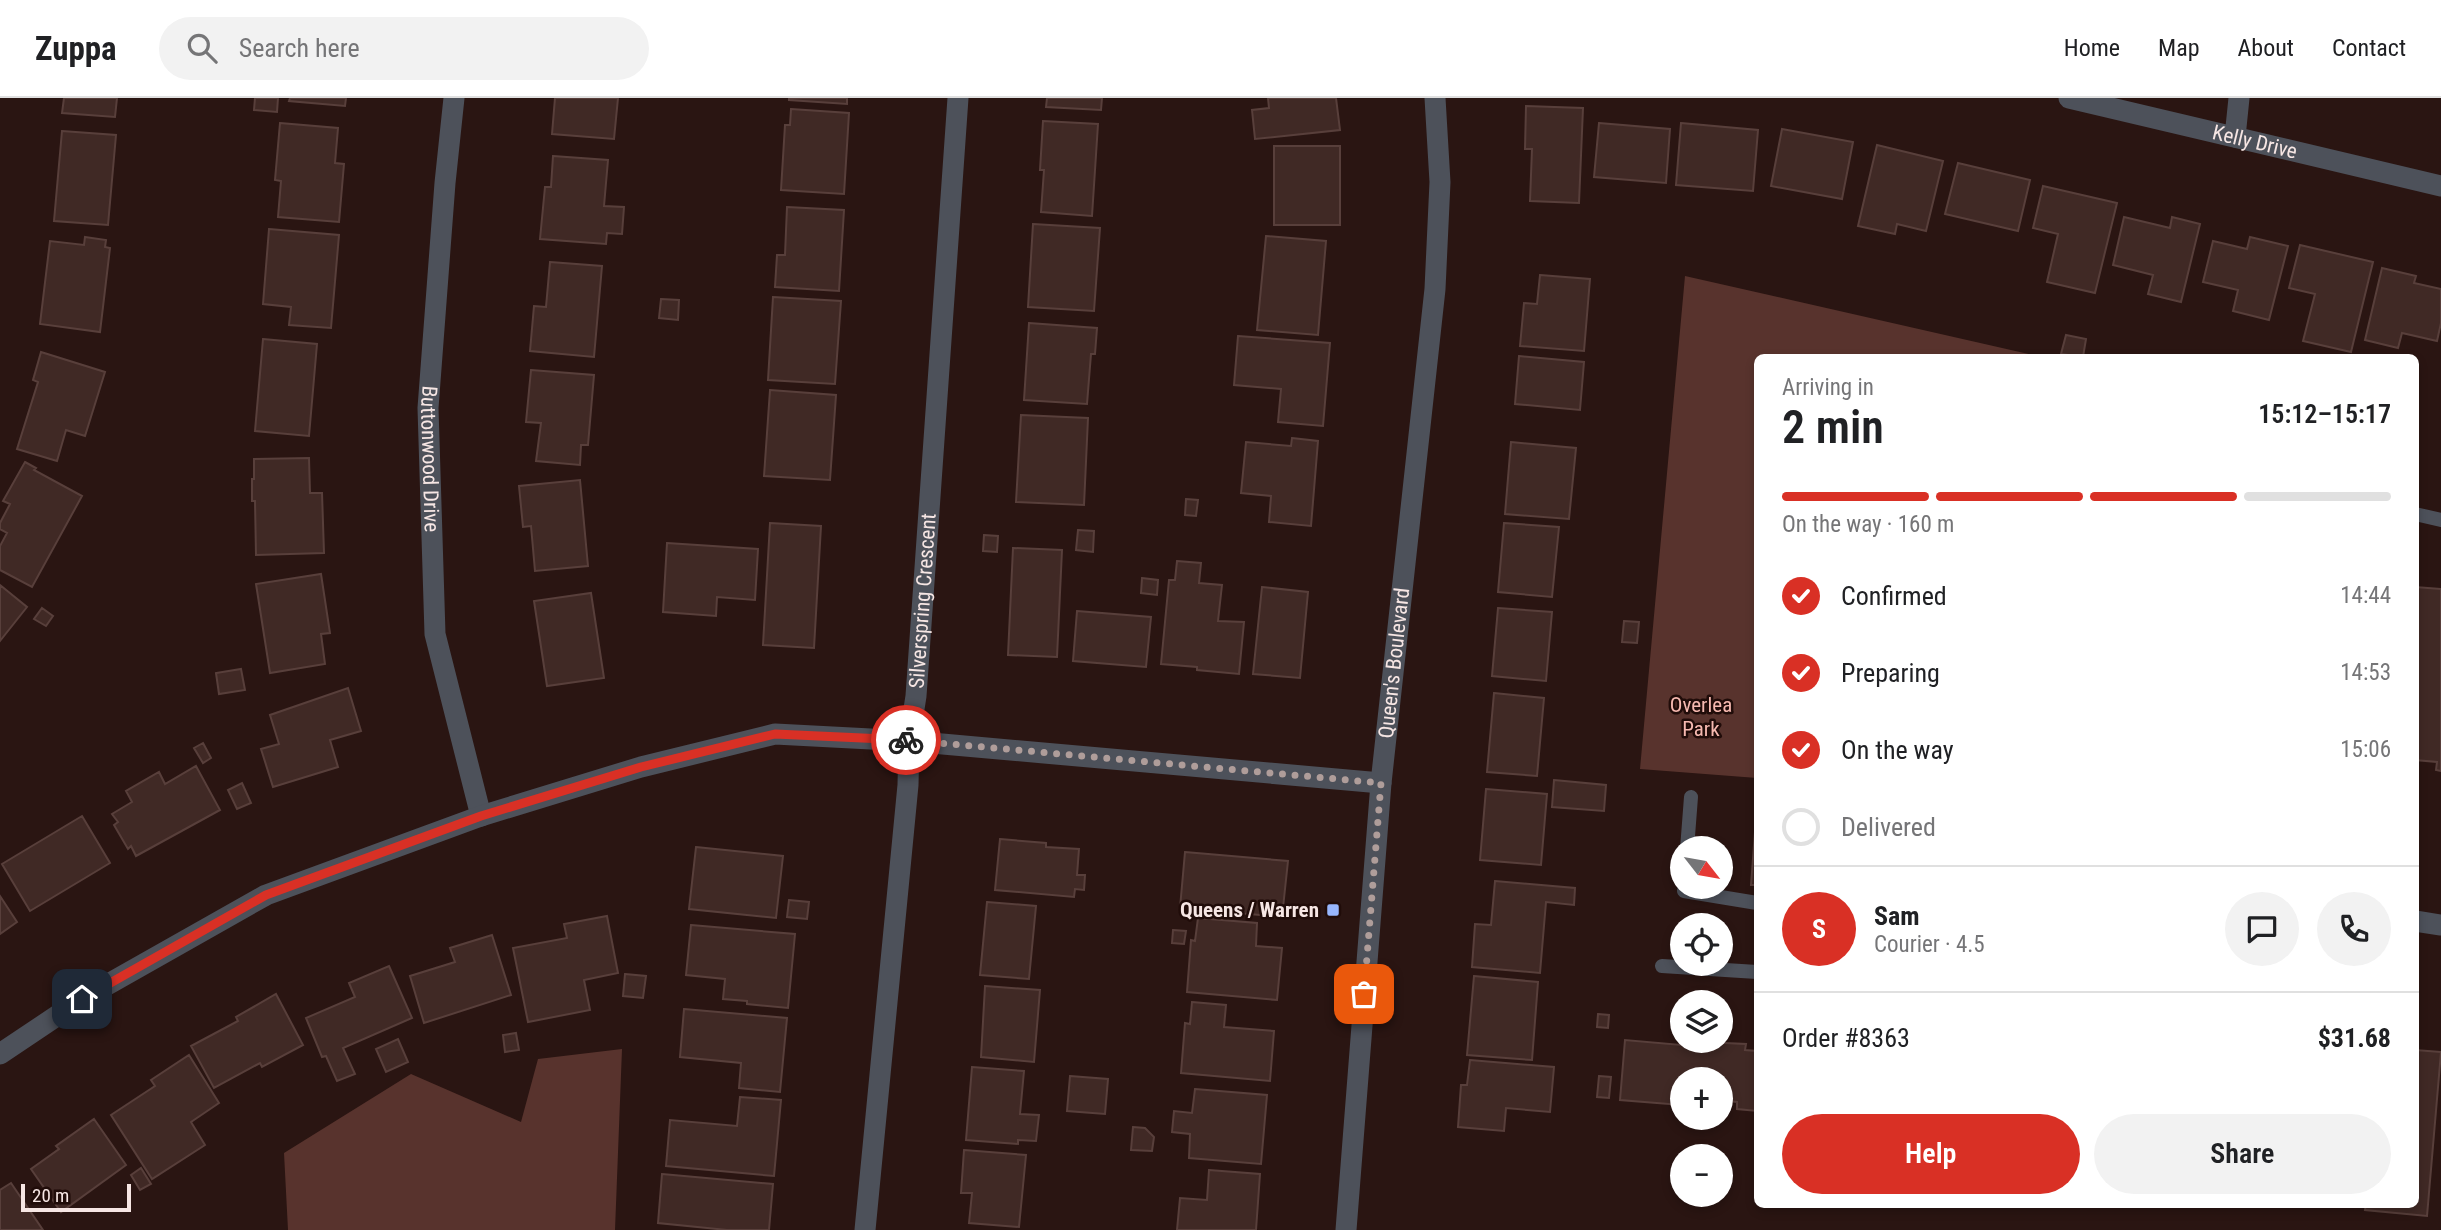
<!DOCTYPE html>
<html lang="en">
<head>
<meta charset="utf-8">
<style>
	body { margin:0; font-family:"Roboto Condensed",sans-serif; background:#f2f2f2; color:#202124; height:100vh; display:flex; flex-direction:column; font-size:26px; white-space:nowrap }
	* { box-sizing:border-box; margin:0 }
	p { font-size:23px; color:#757577 }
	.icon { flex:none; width:38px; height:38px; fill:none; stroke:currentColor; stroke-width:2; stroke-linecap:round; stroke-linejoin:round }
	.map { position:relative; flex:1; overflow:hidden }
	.side { position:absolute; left:1754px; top:256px; width:665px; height:854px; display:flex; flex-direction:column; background:#fff; border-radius:10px; box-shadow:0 4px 10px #0003 }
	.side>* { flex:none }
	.needle { width:46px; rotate:121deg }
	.buttons { position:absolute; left:1670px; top:738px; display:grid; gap:14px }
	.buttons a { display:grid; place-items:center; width:63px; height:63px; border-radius:50%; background:#fff; box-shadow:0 4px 10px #0003; font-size:35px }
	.scale { position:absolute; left:21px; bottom:18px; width:110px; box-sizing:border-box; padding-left:7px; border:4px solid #f6e6e4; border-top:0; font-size:19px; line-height:24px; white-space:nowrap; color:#f6e6e4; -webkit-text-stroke:5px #200c09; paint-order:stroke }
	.pin { position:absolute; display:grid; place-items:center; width:60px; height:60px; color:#fff; margin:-30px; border-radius:14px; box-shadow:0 4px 10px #0006 }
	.courier { position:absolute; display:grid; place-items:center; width:70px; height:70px; margin:-35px; border:5px solid #d93025; border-radius:50%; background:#fff; color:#222; box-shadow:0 2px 9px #0007 }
	.overview em { font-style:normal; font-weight:600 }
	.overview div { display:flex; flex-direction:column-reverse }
	.overview { display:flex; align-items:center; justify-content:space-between; height:119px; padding:0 28px }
	h1 { font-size:46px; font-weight:600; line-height:52px }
	.bar { display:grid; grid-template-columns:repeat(4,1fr); gap:10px 7px; align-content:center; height:84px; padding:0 28px }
	.bar i { height:9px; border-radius:5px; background:#e0e0e0 }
	.bar .active { background:#d93025 }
	.bar p { grid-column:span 4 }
	.line { display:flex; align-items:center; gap:18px; padding:0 28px; border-top:2px solid #e0e0e0 }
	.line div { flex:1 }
	.round { display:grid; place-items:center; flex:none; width:74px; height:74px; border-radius:37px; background:#f2f2f2 }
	ol { padding:0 28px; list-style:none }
	li { display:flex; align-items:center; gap:21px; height:77px }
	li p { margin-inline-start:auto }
	li .icon { padding:7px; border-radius:50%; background:#d93025; color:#fff; stroke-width:4 }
	li:last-child { color:#757577 }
	li i { width:38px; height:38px; border:4px solid #e0e0e0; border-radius:50% }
	.button { display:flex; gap:14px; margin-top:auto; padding:14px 28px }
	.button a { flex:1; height:80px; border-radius:42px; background:#d93025; color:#fff; font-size:28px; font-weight:600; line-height:80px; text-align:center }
	.button a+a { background:#f2f2f2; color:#202124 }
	header { display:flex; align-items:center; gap:42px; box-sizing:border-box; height:98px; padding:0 35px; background:#fff; border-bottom:2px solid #e0e0e0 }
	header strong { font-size:33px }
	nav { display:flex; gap:38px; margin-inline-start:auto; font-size:24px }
	.search { width:490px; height:63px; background:#f2f2f2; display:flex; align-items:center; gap:18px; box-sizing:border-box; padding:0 24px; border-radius:38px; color:#757577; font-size:26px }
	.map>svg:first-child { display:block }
	.green { fill:#58332d }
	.building { fill:#402925; stroke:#583f3b; stroke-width:2 }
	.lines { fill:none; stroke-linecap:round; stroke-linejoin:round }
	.service { stroke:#4d515a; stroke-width:14 }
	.minor { stroke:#4d515a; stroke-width:21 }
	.tertiary { stroke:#4d515a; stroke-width:21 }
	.done { stroke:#af9d9a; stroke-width:7; stroke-dasharray:0 12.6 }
	.route { stroke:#d93025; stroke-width:9 }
	.poi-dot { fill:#97b6fd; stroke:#200c09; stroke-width:2.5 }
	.labels { text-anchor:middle; stroke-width:5; stroke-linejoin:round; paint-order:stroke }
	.street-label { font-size:21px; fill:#f6e6e4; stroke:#200c09 }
	.park-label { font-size:21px; fill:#f6b9b0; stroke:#200c09 }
	.poi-label { font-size:21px; font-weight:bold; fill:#f6e6e4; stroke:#200c09; text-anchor:end }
</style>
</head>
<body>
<header>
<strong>Zuppa</strong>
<div class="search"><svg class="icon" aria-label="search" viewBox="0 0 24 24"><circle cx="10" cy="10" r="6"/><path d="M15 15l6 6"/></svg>Search here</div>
<nav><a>Home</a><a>Map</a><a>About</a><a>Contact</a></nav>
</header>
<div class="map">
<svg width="2441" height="1132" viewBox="0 0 2441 1132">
	<rect width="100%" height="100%" fill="#2a1512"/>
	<path class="green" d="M 1685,178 L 2042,259 L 1757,259 L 1757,680 L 1640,671 Z
		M 622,951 L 615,1132 L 288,1132 L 284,1055 L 411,976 L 521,1024 L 538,961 Z"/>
	<path class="building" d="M 64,0 L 117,0 L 115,19 L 62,15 Z
		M 255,0 L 278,0 L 277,14 L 254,12 Z
		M 290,0 L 346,0 L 345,8 L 289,3 Z
		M 555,0 L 618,0 L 614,41 L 552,36 Z
		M 789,0 L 847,0 L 847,6 L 789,2 Z
		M 1047,0 L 1102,0 L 1101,12 L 1046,9 Z
		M 1268,0 L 1336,0 L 1340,32 L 1255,41 L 1252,12 L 1269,10 Z
		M 1526,8 L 1583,10 L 1579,105 L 1530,103 L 1532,51 L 1525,51 Z
		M 791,11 L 849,15 L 844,96 L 781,92 L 785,27 L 790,27 Z
		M 1043,23 L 1098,26 L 1092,118 L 1041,114 L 1044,72 L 1040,72 Z
		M 280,25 L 338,30 L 335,65 L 344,66 L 339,124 L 278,119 L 281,83 L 275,82 Z
		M 1599,25 L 1670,31 L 1666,85 L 1594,79 Z
		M 1681,25 L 1758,32 L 1753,93 L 1676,87 Z
		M 1782,31 L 1853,44 L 1842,101 L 1771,88 Z
		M 62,33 L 116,37 L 108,127 L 54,123 Z
		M 1877,47 L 1943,63 L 1926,133 L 1897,126 L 1895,136 L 1858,128 Z
		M 1274,48 L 1340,48 L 1340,127 L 1274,127 Z
		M 553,58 L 608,62 L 604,108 L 624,109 L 622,136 L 607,135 L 606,146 L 540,141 L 545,89 L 551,89 Z
		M 1958,65 L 2030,82 L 2018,133 L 1945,116 Z
		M 2043,88 L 2117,105 L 2095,195 L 2047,184 L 2058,136 L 2033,130 Z
		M 787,109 L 844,112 L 839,193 L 775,189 L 777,157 L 785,157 Z
		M 2124,119 L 2170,130 L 2172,119 L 2200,126 L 2181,204 L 2148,196 L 2153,177 L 2113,167 Z
		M 1033,126 L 1100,130 L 1094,213 L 1028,209 Z
		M 269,131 L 339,137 L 331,230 L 289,227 L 291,209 L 263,206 Z
		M 1266,138 L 1326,143 L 1318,237 L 1257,232 Z
		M 85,139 L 106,142 L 105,149 L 110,150 L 100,234 L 40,226 L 50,143 L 84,147 Z
		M 2250,139 L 2288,148 L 2269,222 L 2233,213 L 2238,192 L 2203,184 L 2213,143 L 2247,151 Z
		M 2300,147 L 2373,164 L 2351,254 L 2303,243 L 2315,196 L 2289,190 Z
		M 550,164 L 602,168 L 594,259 L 530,253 L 534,208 L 546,209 Z
		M 2382,170 L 2416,178 L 2414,185 L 2441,191 L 2441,225 L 2437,243 L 2402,235 L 2398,250 L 2365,242 Z
		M 1540,177 L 1590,181 L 1584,253 L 1520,248 L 1524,205 L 1537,206 Z
		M 773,199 L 841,203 L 835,286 L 768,282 Z
		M 661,201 L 679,202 L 678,222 L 659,220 Z
		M 1029,225 L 1097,230 L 1095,256 L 1091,256 L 1087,306 L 1024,302 Z
		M 2066,237 L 2086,241 L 2083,259 L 2061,256 Z
		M 1238,238 L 1330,245 L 1323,328 L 1278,324 L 1281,291 L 1234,287 Z
		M 263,241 L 317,246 L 309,338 L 255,333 Z
		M 41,254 L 105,274 L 85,338 L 66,332 L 57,363 L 17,351 L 38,284 L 33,282 Z
		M 1519,258 L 1584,264 L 1580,312 L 1515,306 Z
		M 531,272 L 594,277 L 588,347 L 581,347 L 580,367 L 536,363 L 541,325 L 526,324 Z
		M 770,292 L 836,297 L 830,382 L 764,378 Z
		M 1021,317 L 1088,320 L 1084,407 L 1016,404 Z
		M 1292,340 L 1318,343 L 1311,428 L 1269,424 L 1271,398 L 1241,395 L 1246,344 L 1291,348 Z
		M 1511,344 L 1576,350 L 1569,421 L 1505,416 Z
		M 309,360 L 310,395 L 322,395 L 324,455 L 256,457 L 255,403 L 252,403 L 252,381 L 254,381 L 254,361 Z
		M 25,364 L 36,370 L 34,372 L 82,398 L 32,489 L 0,472 L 0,448 L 7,435 L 0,431 L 0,425 L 10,406 L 3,403 Z
		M 580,382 L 588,468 L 535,473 L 531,428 L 523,429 L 519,388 Z
		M 1186,401 L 1198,402 L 1196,418 L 1185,417 Z
		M 770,425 L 821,428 L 814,550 L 763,547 Z
		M 1504,425 L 1559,429 L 1552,499 L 1498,494 Z
		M 1078,432 L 1094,433 L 1093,454 L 1076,452 Z
		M 984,437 L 998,438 L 997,454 L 983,453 Z
		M 667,445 L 758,451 L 755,502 L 717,499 L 716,518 L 663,514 Z
		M 1013,450 L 1062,452 L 1057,559 L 1008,557 Z
		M 1177,463 L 1201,465 L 1199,485 L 1222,487 L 1218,523 L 1244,524 L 1239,576 L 1197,572 L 1197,569 L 1161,566 L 1169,482 L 1175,482 Z
		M 321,476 L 330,535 L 321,536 L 325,566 L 270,575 L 256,486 Z
		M 1142,480 L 1158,482 L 1157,497 L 1141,495 Z
		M 0,487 L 27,509 L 0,543 Z
		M 1262,489 L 1308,494 L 1300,580 L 1253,576 Z
		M 2415,489 L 2441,491 L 2441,673 L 2436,672 L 2437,664 L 2415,662 Z
		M 591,495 L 604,580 L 547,588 L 534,503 Z
		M 42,510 L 53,518 L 46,528 L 34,521 Z
		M 1498,510 L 1552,514 L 1546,583 L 1492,578 Z
		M 1077,513 L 1151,519 L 1146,569 L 1073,563 Z
		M 1624,523 L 1639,524 L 1637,545 L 1622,544 Z
		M 241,571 L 245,592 L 219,596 L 216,575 Z
		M 348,590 L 361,633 L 330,642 L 338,669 L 273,689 L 261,651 L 279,646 L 270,617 Z
		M 1494,595 L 1544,600 L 1537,678 L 1487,674 Z
		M 203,645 L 211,660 L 203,665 L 194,650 Z
		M 196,668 L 220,712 L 136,758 L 131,748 L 128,751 L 114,727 L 118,724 L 112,716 L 132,704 L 126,693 L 159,674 L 165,686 Z
		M 1554,682 L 1606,687 L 1604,713 L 1552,709 Z
		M 242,685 L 251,705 L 237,711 L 228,692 Z
		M 1486,691 L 1547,696 L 1541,767 L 1480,762 Z
		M 1757,707 L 1757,787 L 1751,787 Z
		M 82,718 L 110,765 L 30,813 L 2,766 Z
		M 1000,741 L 1046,745 L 1046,749 L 1079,751 L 1077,777 L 1085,777 L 1084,792 L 1075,791 L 1074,799 L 995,792 Z
		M 696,749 L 783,758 L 776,820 L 689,811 Z
		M 1185,754 L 1288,763 L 1282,819 L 1180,810 Z
		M 1495,783 L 1575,790 L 1574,807 L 1546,804 L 1540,875 L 1472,869 L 1475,826 L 1491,827 Z
		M 0,798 L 17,824 L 0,836 Z
		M 789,802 L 809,804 L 807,821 L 787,819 Z
		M 987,804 L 1036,808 L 1029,881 L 980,877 Z
		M 607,818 L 618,875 L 584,882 L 590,912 L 528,924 L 513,850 L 567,840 L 564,826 Z
		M 1198,820 L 1257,825 L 1256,848 L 1282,850 L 1277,902 L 1187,894 L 1191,842 L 1195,843 Z
		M 691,827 L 795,836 L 788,910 L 747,906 L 747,903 L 723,901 L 725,881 L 686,877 Z
		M 1173,832 L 1186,833 L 1184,846 L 1172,845 Z
		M 492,837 L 511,897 L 424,925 L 410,878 L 455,864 L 450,850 Z
		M 389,868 L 412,920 L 343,950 L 355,976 L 337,983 L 326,958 L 322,959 L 306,920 L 355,899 L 349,885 Z
		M 625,876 L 646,878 L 643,900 L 623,898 Z
		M 1474,878 L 1538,884 L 1532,962 L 1467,957 Z
		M 985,888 L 1040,892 L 1034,964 L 981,959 Z
		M 276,896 L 303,947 L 262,969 L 260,965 L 214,990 L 191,948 L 238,923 L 236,919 Z
		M 1192,904 L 1226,907 L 1224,929 L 1274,933 L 1270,983 L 1181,975 L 1185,925 L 1190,926 Z
		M 684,911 L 787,920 L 780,994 L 739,990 L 741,965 L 680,959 Z
		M 1598,916 L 1609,917 L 1608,930 L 1597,929 Z
		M 516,935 L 519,952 L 505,954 L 503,937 Z
		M 1681,940 L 1682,943 L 1746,946 L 1745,952 L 1757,953 L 1757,1013 L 1737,1011 L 1737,1004 L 1720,1002 L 1720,982 L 1682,982 L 1681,1007 L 1620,1002 L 1625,942 L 1681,947 Z
		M 398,941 L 408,964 L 386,974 L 376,951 Z
		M 2415,952 L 2441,954 L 2427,1118 L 2365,1112 L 2366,1106 L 2415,1106 Z
		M 189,957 L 219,1005 L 191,1024 L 205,1047 L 152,1081 L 111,1017 L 155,988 L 151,982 Z
		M 1470,962 L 1554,969 L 1550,1014 L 1506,1010 L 1504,1033 L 1458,1029 L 1461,987 L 1467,987 Z
		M 972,969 L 1024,973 L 1020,1016 L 1039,1017 L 1036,1043 L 1018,1042 L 1018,1046 L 966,1042 Z
		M 1070,978 L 1108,981 L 1105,1016 L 1067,1013 Z
		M 1599,978 L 1611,979 L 1609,1000 L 1597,999 Z
		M 1195,991 L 1267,997 L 1261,1066 L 1189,1060 L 1190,1036 L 1172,1034 L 1174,1013 L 1192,1015 Z
		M 740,999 L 781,1002 L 774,1078 L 666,1068 L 670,1022 L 737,1028 Z
		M 94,1021 L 126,1067 L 61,1114 L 31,1071 L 59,1051 L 56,1048 Z
		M 1133,1029 L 1145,1030 L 1154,1039 L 1152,1053 L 1131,1052 Z
		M 964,1052 L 1026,1057 L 1019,1129 L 969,1125 L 972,1095 L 961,1095 Z
		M 141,1070 L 151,1086 L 140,1092 L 131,1077 Z
		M 1209,1072 L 1260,1076 L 1256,1132 L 1177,1132 L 1180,1100 L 1207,1102 Z
		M 662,1076 L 773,1086 L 769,1132 L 727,1132 L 658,1125 Z
		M 11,1085 L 43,1132 L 0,1132 L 0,1092 Z"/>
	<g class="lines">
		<path class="service" d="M 2415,416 L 2441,422
			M 1687,751 L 1691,699
			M 1685,789 L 1684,793 L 1757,805
			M 1662,868 L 1757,874"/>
		<g class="minor">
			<path id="s1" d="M 454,0 L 445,85 L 428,310 L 435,536 L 481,718"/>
			<path id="s2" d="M 2069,0 L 2441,88"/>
			<path d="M 2235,39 L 2239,0"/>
			<path d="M 2415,823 L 2441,827"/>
			<path d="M 0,956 L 82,901 L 266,797 L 481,718 L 641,669 L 775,636 L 909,643 L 1381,685"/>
			<path id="s3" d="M 865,1132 L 908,687 L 909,643 L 916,598 L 958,0"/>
		</g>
		<path class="tertiary" id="s4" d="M 1346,1132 L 1381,685 L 1435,191 L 1440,84 L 1435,0"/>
	</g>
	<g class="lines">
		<path class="done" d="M 906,642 L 1381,685 L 1364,896"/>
		<path class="route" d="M 82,901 L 266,797 L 481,718 L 641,669 L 775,636 L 906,642"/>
	</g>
	<rect class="poi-dot" x="1326" y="805" width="14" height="14" rx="3.5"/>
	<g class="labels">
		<g class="street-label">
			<text dy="7" stroke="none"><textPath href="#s2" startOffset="191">Kelly Drive</textPath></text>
			<text dy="7" stroke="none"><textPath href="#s1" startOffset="362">Buttonwood Drive</textPath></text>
			<text dy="7" stroke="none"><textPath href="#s3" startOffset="632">Silverspring Crescent</textPath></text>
			<text dy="7" stroke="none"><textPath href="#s4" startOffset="569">Queen's Boulevard</textPath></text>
		</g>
		<g class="park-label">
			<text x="1701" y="614">Overlea<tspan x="1701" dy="24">Park</tspan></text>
		</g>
		<g class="poi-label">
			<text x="1319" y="819">Queens / Warren</text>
		</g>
	</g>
</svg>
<div class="buttons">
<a><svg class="needle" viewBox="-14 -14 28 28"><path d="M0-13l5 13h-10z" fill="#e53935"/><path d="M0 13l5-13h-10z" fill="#757577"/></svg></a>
<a><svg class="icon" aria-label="locate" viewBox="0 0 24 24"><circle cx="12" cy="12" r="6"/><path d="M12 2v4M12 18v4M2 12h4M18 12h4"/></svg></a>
<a><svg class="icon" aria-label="layers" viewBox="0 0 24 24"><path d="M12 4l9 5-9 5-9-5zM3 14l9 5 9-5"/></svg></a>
<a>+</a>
<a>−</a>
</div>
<div class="scale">20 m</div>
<div class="pin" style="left:1364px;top:896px;background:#ea580c"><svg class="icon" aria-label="bag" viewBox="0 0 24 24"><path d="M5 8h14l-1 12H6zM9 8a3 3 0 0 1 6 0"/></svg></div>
<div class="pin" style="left:82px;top:901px;background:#1f2937"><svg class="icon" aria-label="home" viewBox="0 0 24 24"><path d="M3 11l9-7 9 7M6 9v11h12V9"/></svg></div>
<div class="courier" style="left:906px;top:642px"><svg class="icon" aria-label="bike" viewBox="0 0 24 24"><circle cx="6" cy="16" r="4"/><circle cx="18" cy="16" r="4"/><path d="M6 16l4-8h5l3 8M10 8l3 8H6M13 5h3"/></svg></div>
<section class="side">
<div class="overview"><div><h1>2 min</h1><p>Arriving in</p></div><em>15:12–15:17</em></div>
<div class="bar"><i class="active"></i><i class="active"></i><i class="active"></i><i></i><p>On the way · 160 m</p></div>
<ol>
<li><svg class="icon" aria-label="check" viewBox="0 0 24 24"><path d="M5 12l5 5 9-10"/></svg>Confirmed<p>14:44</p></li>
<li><svg class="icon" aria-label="check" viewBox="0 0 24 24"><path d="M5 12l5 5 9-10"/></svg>Preparing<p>14:53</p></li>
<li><svg class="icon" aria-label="check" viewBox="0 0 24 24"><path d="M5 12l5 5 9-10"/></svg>On the way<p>15:06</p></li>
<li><i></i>Delivered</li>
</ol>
<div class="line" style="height:126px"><b class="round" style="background:#d93025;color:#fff">S</b><div><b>Sam</b><p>Courier · 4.5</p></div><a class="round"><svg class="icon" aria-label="chat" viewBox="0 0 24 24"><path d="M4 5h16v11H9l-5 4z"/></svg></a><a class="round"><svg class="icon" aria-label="phone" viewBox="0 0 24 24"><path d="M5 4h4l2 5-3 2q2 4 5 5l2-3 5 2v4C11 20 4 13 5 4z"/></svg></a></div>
<div class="line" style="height:91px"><div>Order #8363</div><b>$31.68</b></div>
<div class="button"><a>Help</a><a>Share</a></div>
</section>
</div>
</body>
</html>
